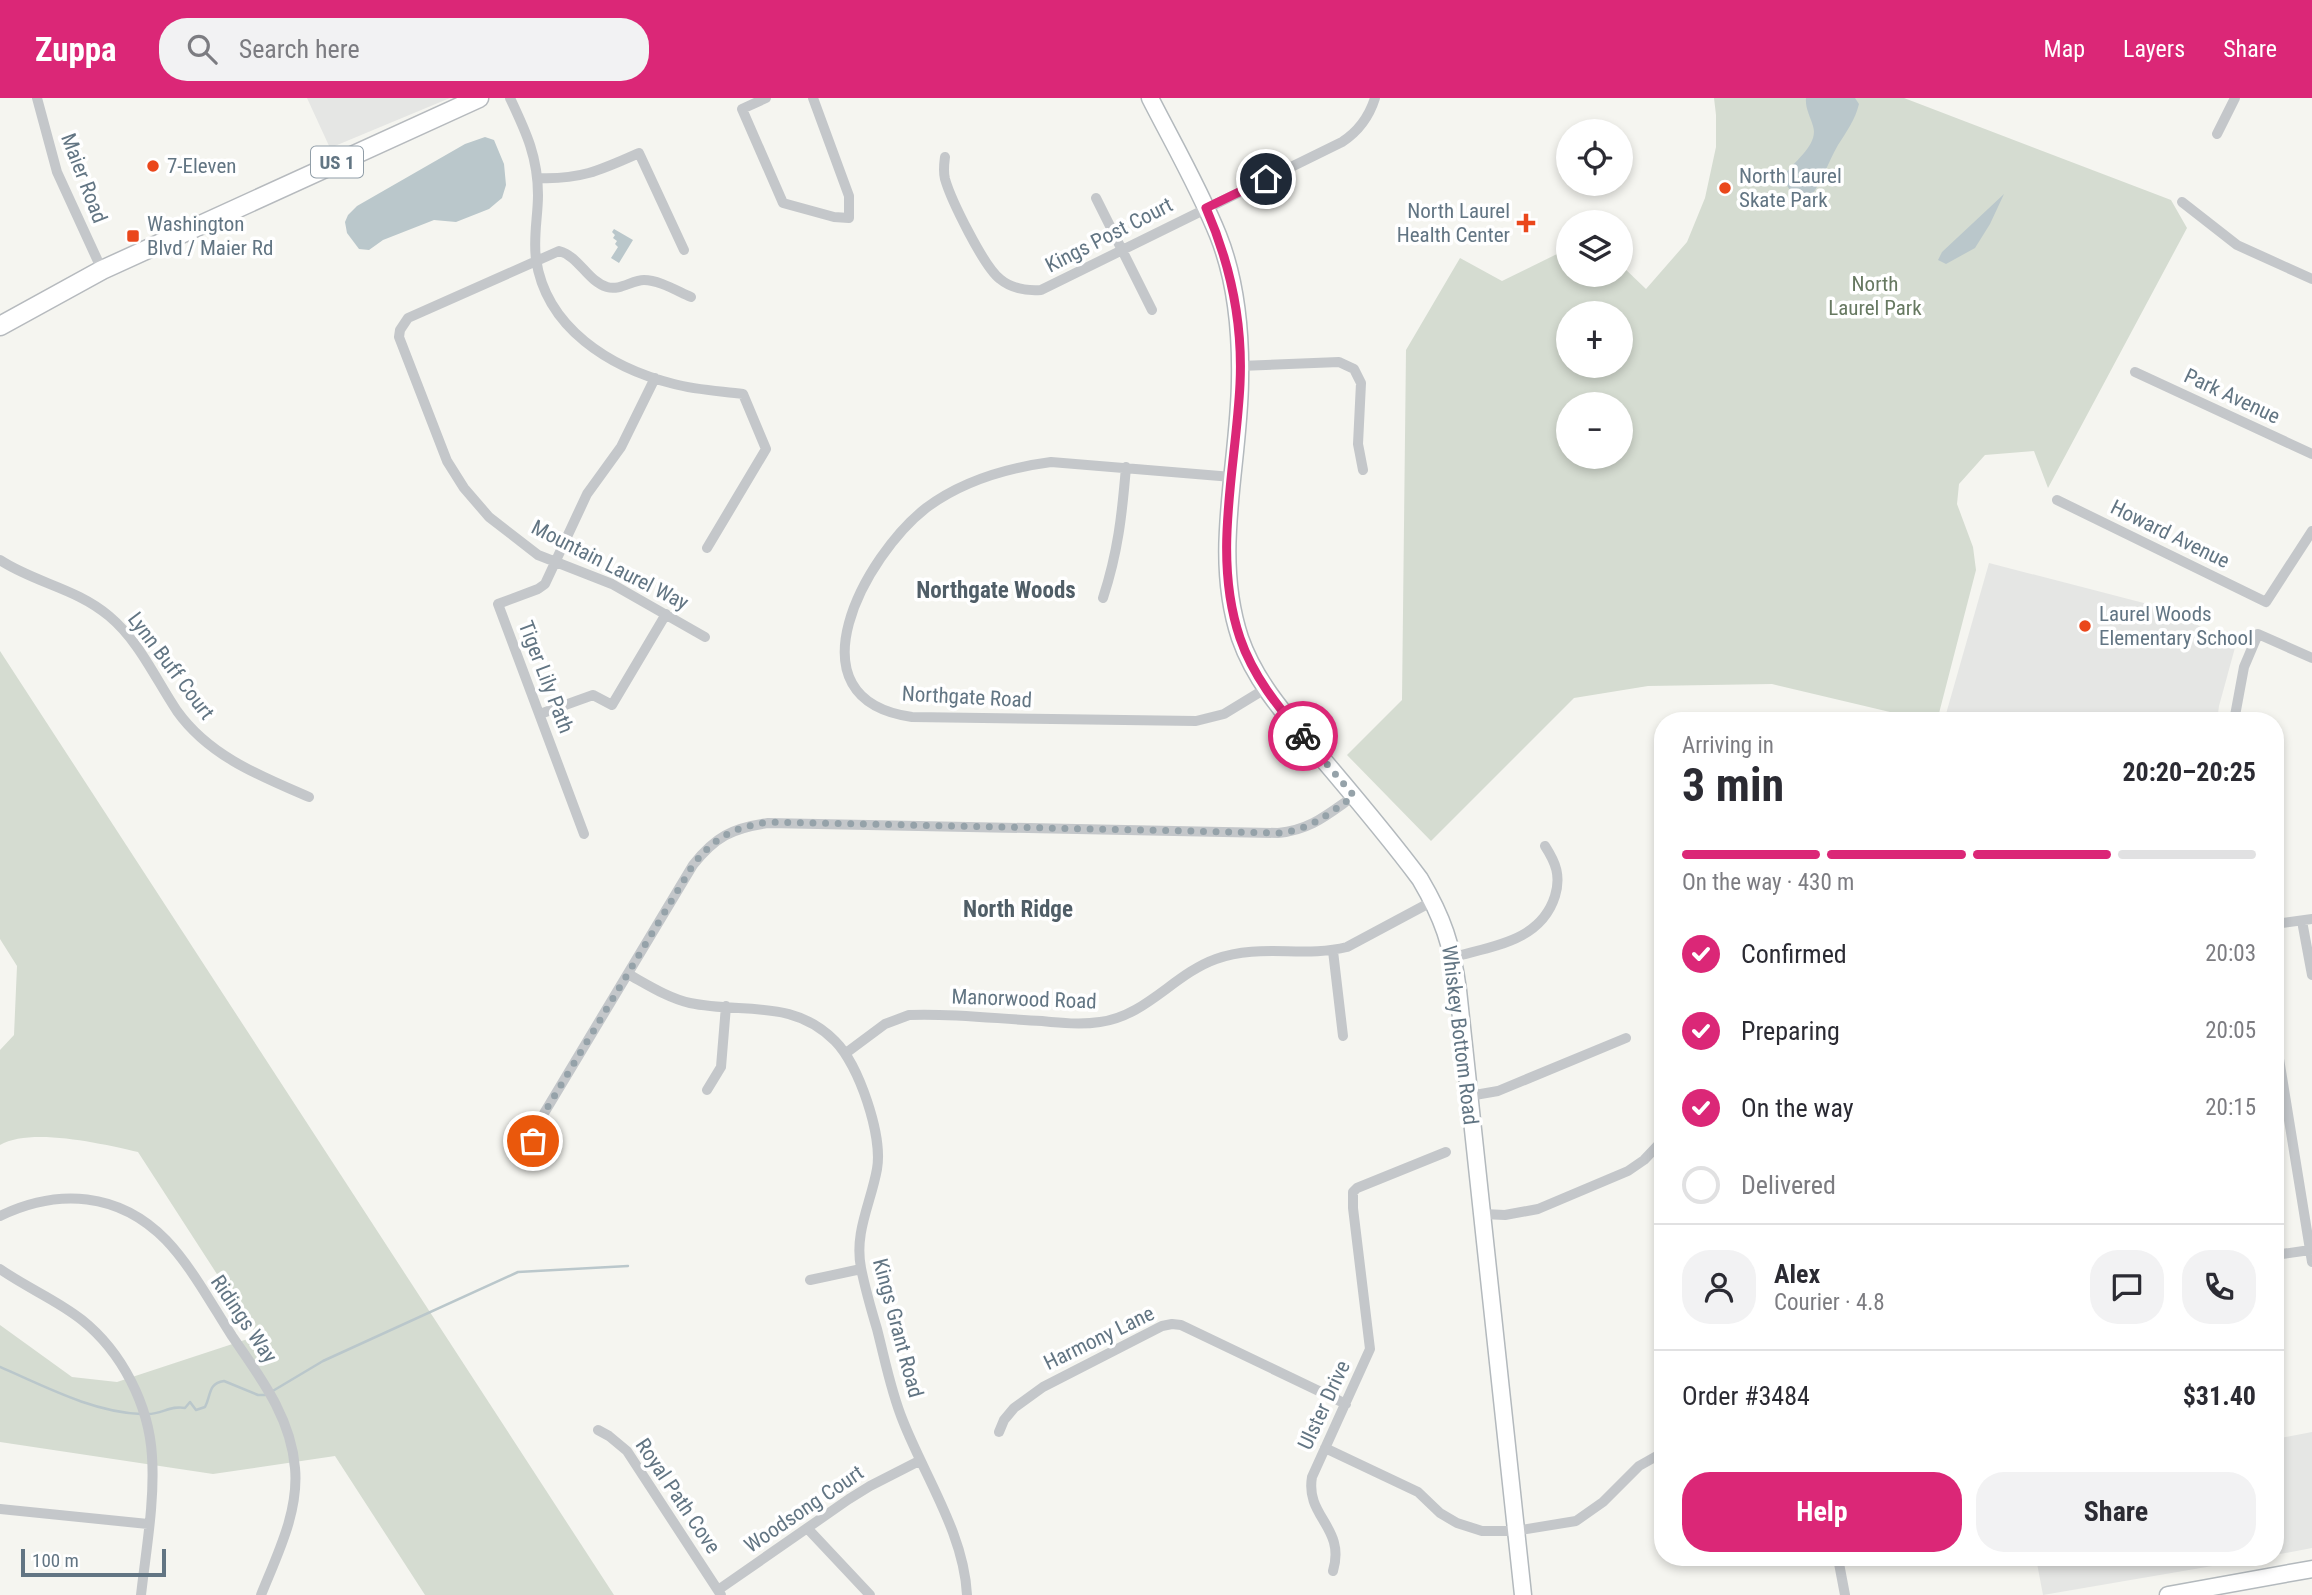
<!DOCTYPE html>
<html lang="en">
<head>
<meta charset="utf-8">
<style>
	body { margin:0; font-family:"Roboto Condensed",sans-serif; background:#f2f2f3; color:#2b2b33; height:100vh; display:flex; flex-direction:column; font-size:26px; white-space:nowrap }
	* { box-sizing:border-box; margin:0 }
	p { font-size:23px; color:#7c7c81 }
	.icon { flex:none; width:38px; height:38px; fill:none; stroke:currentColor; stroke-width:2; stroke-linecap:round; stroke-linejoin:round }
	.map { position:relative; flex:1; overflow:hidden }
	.panel { position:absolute; left:1654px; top:614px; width:630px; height:854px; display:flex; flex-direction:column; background:#fff; border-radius:28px; box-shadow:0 4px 10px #0003 }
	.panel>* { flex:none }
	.buttons { position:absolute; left:1556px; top:21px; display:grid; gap:14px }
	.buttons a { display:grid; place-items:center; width:77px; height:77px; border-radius:50%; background:#fff; box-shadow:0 4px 10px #0003; font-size:35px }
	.scale { position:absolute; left:21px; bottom:18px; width:145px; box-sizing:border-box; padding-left:7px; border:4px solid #627583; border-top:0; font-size:19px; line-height:24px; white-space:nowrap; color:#627583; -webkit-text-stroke:5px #fff; paint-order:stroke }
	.pin { position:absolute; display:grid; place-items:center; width:60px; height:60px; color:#fff; margin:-30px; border:4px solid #fff; border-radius:50%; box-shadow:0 2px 7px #0007 }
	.courier { position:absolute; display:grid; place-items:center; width:70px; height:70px; margin:-35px; border:5px solid #db2777; border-radius:50%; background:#fff; color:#222; box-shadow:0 2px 9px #0007 }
	.summary em { font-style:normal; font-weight:700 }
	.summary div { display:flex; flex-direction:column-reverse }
	.summary { display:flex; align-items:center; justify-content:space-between; height:119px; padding:0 28px }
	h1 { font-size:46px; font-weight:700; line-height:52px }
	.bar { display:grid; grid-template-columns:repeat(4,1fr); gap:10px 7px; align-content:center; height:84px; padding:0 28px }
	.bar i { height:9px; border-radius:5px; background:#e1e1e2 }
	.bar .current { background:#db2777 }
	.bar p { grid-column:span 4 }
	.line { display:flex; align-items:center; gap:18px; padding:0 28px; border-top:2px solid #e1e1e2 }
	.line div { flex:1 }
	.round { display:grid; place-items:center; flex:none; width:74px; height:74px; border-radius:28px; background:#f2f2f3 }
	ol { padding:0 28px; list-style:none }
	li { display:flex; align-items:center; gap:21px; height:77px }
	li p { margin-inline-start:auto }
	li .icon { padding:7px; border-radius:50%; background:#db2777; color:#fff; stroke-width:4 }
	li:last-child { color:#7c7c81 }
	li i { width:38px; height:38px; border:4px solid #e1e1e2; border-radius:50% }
	.action { display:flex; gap:14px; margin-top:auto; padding:14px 28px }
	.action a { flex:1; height:80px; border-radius:28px; background:#db2777; color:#fff; font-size:28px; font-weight:700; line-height:80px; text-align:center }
	.action a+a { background:#f2f2f3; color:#2b2b33 }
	header { display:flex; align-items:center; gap:42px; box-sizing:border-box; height:98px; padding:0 35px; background:#db2777; color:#fff }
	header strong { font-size:33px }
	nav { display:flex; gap:38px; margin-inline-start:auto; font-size:24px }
	.search { width:490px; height:63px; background:#f2f2f3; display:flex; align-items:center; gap:18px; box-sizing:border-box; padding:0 24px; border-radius:28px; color:#7c7c81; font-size:26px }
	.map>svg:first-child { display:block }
	.built { fill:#e5e6e4 }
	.green { fill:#d5dcd1; fill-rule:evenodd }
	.water { fill:#bac7cb }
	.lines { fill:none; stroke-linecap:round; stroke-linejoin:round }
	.stream { stroke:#bac7cb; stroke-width:2.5 }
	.secondary-casing { stroke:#b3b9bd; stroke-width:19 }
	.primary-casing { stroke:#b6babe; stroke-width:21 }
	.street { stroke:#c4c7ca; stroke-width:10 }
	.secondary { stroke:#fff; stroke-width:16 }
	.primary { stroke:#fff; stroke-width:18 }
	.done { stroke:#95a2a9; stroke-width:7; stroke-dasharray:0 12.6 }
	.route { stroke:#db2777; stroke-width:9 }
	.poi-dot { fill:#ea471b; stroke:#fff; stroke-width:2.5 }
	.labels { text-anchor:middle; stroke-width:7; stroke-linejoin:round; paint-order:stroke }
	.shield { fill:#fff; stroke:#919ea8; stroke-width:2 }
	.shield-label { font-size:19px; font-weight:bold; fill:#627583 }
	.poi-label { font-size:21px; fill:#627583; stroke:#fff; text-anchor:start }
	.street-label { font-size:21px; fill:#627583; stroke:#fff }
	.park-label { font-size:21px; fill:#677961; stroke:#fff }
	.neighbourhood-label { font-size:23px; font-weight:bold; fill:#505e67; stroke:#fff }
</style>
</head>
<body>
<header>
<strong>Zuppa</strong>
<div class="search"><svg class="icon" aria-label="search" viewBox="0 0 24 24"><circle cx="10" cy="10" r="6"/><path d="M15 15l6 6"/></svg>Search here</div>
<nav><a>Map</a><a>Layers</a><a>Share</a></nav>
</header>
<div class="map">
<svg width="2312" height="1497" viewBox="0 0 2312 1497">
	<rect width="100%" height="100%" fill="#f5f5f0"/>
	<path class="built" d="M 307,0 L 450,0 L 330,50 Z
		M 1989,465 L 2163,510 L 2236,546 L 2219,608 L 2217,623 L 1944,623 Z
		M 2312,1334 L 2312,1450 L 2275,1457 L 2275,1341 Z
		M 2036,1460 L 2259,1460 L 2043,1497 Z"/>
	<path class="green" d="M 1714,0 L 1904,0 L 2171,102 L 2187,130 L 2048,390 L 2034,353 L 1985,357 L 1959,386 L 1957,406 L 1973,449 L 1976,472 L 1937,623 L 1928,623 L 1772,586 L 1648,588 L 1574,600 L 1431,743 L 1347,657 L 1402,602 L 1406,252 L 1460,160 L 1502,183 L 1557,156 L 1568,148 L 1568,177 L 1620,177 L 1621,167 L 1646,191 L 1687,144 L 1705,100 L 1716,49 L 1716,17 ZM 1568,215 L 1620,215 L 1620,268 L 1568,268 ZM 1568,306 L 1620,306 L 1620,359 L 1568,359 Z
		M 0,553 L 614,1497 L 425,1497 L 335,1358 L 213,1376 L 0,1344 L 0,1227 L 72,1279 L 117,1284 L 257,1238 L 138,1054 C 103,1046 31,1029 0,1047 L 0,952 L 14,937 L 17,868 L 0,841 Z"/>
	<path class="water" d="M 1806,0 L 1855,0 L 1859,6 C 1855,22 1847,33 1838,47 C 1828,64 1823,82 1811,98 C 1795,98 1785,93 1785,76 C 1795,63 1819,46 1813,28 C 1810,18 1805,10 1806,0 Z
		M 485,39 L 494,42 L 504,66 L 506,87 L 502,100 L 489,111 L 456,124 L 434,122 L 383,142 L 369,152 L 359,151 L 347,135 L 345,124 L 348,117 L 357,108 L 465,46 Z
		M 2004,96 L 1990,126 L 1975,150 L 1946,166 L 1938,162 L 1942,154 Z
		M 614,131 L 633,142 L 619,165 L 611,160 L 618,149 L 615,146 L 617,143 L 613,140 L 615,137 L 612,134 Z"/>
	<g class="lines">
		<path class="stream" d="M 0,1269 C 44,1288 92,1314 141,1316
			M 271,1294 L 323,1263 L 518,1174 L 628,1168
			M 148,1316 C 162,1316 171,1307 185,1310 L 190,1304 L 196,1312 L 205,1309 C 211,1298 208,1285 224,1283 L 258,1297 L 265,1297"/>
		<g class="secondary-casing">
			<path id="secondary" d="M 1150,0 C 1173,45 1199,90 1218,137 C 1236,182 1241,235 1240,283 C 1239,369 1212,456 1240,540 C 1256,586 1289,621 1320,658 C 1354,698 1388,738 1420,781 C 1443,820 1452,847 1458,892 L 1523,1497
				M 2168,1497 L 2312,1471"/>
		</g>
		<g class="primary-casing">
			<path id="primary" d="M 0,228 L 102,172 L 479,0"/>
		</g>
		<path class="street" d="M 37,0 L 57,74 L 102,172
			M 510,0 C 526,34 538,59 538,97 C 538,118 533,139 536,161 C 546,230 610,270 674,286 C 696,292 720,293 743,296 L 766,351 L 707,450
			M 766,0 L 742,11 L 783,105 L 834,119 L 849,120 L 849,98 L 813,0
			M 2217,36 L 2235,0
			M 945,59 C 944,67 943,73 945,81 C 951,102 984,169 1000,181 C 1012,191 1026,193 1041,192 L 1342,44 C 1359,33 1369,19 1375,0
			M 537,80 C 580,82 601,72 639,55 L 684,152
			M 1096,100 L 1152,212
			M 2182,104 L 2237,147 L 2312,181
			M 691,199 C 677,193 659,182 644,182 C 632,182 620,193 607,189 C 587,183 579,158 559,153 L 408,220 L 400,232 L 399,239 L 447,363 L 464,390 L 489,419 L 538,457 L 612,486 L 705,539
			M 1240,268 L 1339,264 L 1354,271 L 1361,285 L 1358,346 L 1363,372
			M 2135,274 L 2312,356
			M 1232,379 L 1051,364 C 1006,370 962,383 926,410 C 866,457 785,601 912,619 L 1196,623 L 1224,616 L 1265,591
			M 2057,402 L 2266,504 L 2312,433
			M 0,462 C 35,485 76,490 109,518 C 139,543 155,580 177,613 C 209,658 260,678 309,699
			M 1103,500 C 1118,454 1122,417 1126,369
			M 540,616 L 593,597 L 612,607 L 666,516
			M 2234,623 L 2244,569 L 2258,536 L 2312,560
			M 584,736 L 498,506 L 538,491 L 545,486 L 587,396 L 621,349 L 655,280
			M 2302,823 L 2312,877
			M 2275,826 L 2312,821
			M 1333,853 L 1343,938
			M 1454,859 C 1493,848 1541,843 1555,798 C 1561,778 1556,765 1545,748
			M 628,876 C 648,887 668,900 690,905 C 743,916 793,900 835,943 C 859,967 883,1038 877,1071 C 871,1105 854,1134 861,1170 C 865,1190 871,1211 877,1231 C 885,1262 891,1294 903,1323 C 925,1379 964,1436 967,1497
			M 2275,936 L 2312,1164
			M 846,955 L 885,926 L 909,917 C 953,915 998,921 1042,923 C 1061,925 1081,927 1100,924 C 1146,918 1174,876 1216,861 C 1259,845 1304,860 1347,849 L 1433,803
			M 707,992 L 721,969 L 726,908
			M 1469,998 L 1498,993 L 1626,940
			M 533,1055 L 533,1043 L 540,1022 L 693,767 C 715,739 732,730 768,725 L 1278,735 C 1311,732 1328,716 1354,698
			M 1483,1116 L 1505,1117 L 1538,1111 L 1628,1073 L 1644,1062 L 1662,1043
			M 0,1118 C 58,1090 119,1094 166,1142 C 191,1168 212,1207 232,1238 C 260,1279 291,1319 295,1370 C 299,1414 277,1457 261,1497
			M 2275,1157 L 2310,1152
			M 0,1171 C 27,1190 57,1202 82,1222 C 122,1254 149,1307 152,1358 C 155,1403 146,1452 141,1497
			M 810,1182 L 861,1171
			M 598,1332 L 609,1338 L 627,1353 L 721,1497
			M 999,1334 L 1004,1322 L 1014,1310 L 1043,1289 L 1162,1228 L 1172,1226 L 1181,1227 L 1346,1306
			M 1325,1350 L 1418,1394 L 1440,1415 L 1457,1425 L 1482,1433 L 1515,1433 L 1576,1423 L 1603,1404 L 1639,1368 L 1662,1355
			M 0,1411 L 148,1426
			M 808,1431 L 870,1497
			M 1838,1460 L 1845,1497
			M 1333,1473 C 1346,1429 1305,1419 1312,1379 L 1370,1251 L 1353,1110 L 1353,1094 L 1357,1090 L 1446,1054
			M 718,1492 L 849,1401 L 870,1388 L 919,1363"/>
		<use href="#secondary" class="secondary"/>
		<use href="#primary" class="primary"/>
	</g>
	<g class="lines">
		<path class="done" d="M 533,1043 L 540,1022 L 693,767 C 715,739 732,730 768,724 L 1278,735 C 1311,732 1328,716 1354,698 L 1303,638"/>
		<path class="route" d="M 1266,81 L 1206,110 C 1230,165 1243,225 1240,286 C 1236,370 1212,458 1240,540 C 1253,578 1278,609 1303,638"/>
	</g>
	<g class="poi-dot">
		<circle cx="153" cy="68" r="7"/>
		<circle cx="1725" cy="90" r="7"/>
		<path d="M1522.5 114.5h7v7h7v7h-7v7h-7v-7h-7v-7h7z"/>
		<rect x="126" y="131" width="14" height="14" rx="3.5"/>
		<circle cx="2085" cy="528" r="7"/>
	</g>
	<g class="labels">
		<rect class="shield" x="311" y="48.5" width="52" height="31" rx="5"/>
		<g class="shield-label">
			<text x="337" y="71">US 1</text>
		</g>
		<g class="poi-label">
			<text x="167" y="75">7-Eleven</text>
			<text x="1739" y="85">North Laurel<tspan x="1739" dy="24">Skate Park</tspan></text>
			<text x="1510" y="120" text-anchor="end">North Laurel<tspan x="1510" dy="24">Health Center</tspan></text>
			<text x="147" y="133">Washington<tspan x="147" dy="24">Blvd / Maier Rd</tspan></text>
			<text x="2099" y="523">Laurel Woods<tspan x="2099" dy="24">Elementary School</tspan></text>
		</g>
		<g class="street-label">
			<text transform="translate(84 80) rotate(69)" y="7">Maier Road</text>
			<text transform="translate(1109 137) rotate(-27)" y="7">Kings Post Court</text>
			<text transform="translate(2232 298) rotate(25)" y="7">Park Avenue</text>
			<text transform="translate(2170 436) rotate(26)" y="7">Howard Avenue</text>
			<text transform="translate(610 467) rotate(27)" y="7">Mountain Laurel Way</text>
			<text transform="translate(171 568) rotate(53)" y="7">Lynn Buff Court</text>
			<text transform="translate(546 579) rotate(69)" y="7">Tiger Lily Path</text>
			<text transform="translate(967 599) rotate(3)" y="7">Northgate Road</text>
			<text transform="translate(1024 901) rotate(2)" y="7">Manorwood Road</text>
			<text transform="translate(1460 937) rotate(83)" y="7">Whiskey Bottom Road</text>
			<text transform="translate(244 1221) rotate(56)" y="7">Ridings Way</text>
			<text transform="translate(898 1230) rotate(75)" y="7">Kings Grant Road</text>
			<text transform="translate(1099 1240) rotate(-26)" y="7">Harmony Lane</text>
			<text transform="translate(1324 1307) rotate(-65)" y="7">Ulster Drive</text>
			<text transform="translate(678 1398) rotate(56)" y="7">Royal Path Cove</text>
			<text transform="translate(804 1411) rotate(-34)" y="7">Woodsong Court</text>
		</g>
		<g class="park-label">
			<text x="1875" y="193">North<tspan x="1875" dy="24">Laurel Park</tspan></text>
		</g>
		<g class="neighbourhood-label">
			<text x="996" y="500">Northgate Woods</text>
			<text x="1018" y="819">North Ridge</text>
		</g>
	</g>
</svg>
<div class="buttons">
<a><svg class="icon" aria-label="locate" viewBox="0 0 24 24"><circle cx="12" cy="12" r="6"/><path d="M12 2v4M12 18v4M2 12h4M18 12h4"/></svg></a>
<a><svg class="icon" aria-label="layers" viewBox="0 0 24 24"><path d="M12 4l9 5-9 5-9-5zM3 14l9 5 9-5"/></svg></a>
<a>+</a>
<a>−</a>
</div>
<div class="scale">100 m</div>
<div class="pin" style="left:533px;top:1043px;background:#ea580c"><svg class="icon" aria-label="bag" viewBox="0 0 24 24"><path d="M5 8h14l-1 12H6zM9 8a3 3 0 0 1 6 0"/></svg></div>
<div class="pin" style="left:1266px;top:81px;background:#1f2937"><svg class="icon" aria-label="home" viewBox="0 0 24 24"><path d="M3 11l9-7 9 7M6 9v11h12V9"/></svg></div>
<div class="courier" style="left:1303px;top:638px"><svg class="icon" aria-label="bike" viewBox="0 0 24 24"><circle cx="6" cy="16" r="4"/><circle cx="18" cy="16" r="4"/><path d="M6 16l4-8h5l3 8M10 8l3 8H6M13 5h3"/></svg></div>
<section class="panel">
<div class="summary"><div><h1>3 min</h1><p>Arriving in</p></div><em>20:20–20:25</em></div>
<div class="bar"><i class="current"></i><i class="current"></i><i class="current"></i><i></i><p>On the way · 430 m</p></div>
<ol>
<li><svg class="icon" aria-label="check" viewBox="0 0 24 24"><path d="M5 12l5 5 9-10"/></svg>Confirmed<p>20:03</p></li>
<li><svg class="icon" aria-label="check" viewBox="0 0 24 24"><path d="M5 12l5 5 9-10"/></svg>Preparing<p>20:05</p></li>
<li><svg class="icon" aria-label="check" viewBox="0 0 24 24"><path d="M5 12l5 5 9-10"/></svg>On the way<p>20:15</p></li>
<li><i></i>Delivered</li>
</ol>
<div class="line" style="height:126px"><a class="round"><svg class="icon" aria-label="person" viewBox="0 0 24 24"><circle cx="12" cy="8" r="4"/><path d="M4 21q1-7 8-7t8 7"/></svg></a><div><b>Alex</b><p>Courier · 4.8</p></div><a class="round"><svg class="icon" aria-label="chat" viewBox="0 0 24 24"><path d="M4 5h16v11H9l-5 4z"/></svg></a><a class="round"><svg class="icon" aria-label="phone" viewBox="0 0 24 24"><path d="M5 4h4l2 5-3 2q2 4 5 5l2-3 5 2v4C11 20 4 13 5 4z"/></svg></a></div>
<div class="line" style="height:91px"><div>Order #3484</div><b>$31.40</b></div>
<div class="action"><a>Help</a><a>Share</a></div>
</section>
</div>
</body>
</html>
